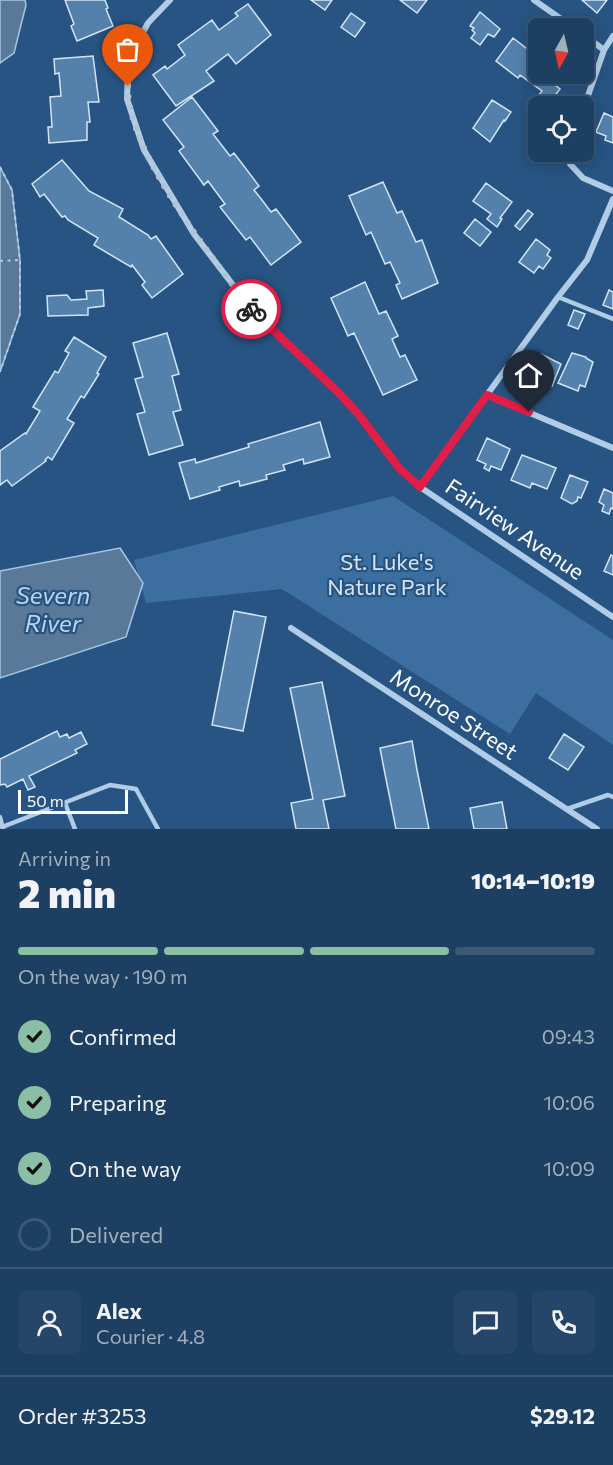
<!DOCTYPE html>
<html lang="en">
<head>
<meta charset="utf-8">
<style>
	body { margin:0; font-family:Commissioner,sans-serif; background:#254668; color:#f1f3f6; height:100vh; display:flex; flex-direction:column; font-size:22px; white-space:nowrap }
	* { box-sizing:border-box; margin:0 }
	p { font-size:20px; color:#a0afbe }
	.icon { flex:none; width:33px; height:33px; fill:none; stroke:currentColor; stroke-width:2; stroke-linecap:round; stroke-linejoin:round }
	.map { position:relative; height:829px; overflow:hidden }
	.drawer { display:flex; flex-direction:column; background:#1d3f62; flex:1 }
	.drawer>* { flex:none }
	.needle { width:39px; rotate:188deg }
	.controls { position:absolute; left:528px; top:18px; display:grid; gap:12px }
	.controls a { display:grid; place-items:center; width:66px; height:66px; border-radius:9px; background:#1d3f62; box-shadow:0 3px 15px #0003,0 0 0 2px #3b5877; font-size:30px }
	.scale { position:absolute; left:18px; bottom:15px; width:110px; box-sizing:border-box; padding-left:6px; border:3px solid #fff; border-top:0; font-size:16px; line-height:21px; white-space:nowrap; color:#fff; -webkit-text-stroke:4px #275482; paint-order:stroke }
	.pin { position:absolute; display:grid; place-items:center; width:51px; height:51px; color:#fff; margin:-62px -26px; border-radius:50% 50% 50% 0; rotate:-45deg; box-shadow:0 0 6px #0007 }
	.pin .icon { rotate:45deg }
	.courier { position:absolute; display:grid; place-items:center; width:60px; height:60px; margin:-30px; border:4px solid #e11d48; border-radius:50%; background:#fff; color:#222; box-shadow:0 2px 8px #0007 }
	.summary em { font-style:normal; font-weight:800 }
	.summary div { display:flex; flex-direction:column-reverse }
	.summary { display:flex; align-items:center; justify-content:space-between; height:102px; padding:0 18px }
	h1 { font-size:39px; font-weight:800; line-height:45px }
	.bar { display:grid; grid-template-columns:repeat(4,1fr); gap:9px 6px; align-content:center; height:72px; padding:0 18px }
	.bar i { height:8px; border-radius:4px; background:#3b5877 }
	.bar .selected { background:#8abfa5 }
	.bar p { grid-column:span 4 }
	.line { display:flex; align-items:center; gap:15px; padding:0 18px; border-top:2px solid #3b5877 }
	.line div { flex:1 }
	.round { display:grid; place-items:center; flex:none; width:63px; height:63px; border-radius:9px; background:#254668 }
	ol { padding:0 18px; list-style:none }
	li { display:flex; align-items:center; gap:18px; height:66px }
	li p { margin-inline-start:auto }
	li .icon { padding:6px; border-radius:50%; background:#8abfa5; color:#111; stroke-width:4 }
	li:last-child { color:#a0afbe }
	li i { width:33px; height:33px; border:3px solid #3b5877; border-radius:50% }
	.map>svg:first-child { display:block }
	.green { fill:#3c6f9f }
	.water { fill:#5a7998; stroke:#a4c7e7; stroke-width:1.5 }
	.building { fill:#5481ac; stroke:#d3e5f5; stroke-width:1.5 }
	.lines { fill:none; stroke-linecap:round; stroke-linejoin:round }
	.path { stroke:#b0cce6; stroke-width:2; stroke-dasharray:3 4.5; stroke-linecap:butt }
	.service { stroke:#b0cce6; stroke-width:4.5 }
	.minor { stroke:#b0cce6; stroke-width:6 }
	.done { stroke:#b3c3d3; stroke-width:6; stroke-dasharray:0 10.8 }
	.route { stroke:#e11d48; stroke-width:8 }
	.labels { text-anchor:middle; stroke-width:4.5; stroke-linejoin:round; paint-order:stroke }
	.street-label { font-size:22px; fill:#fff; stroke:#275482 }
	.park-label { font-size:22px; fill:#d3e5f5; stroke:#275482 }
	.water-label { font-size:24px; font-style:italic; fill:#bbd6ee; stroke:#275482 }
</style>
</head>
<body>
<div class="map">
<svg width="613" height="829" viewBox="0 0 613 829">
	<rect width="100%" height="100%" fill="#275482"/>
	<path class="green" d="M 393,496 L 613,640 L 613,745 L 536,693 L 510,734 L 282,589 L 146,603 L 134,560 Z"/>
	<path class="water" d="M 0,0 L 25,0 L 26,5 L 14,53 L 0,63 Z
		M 0,167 L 12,190 L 20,260 L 20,314 L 0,372 Z
		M 120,548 L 143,583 L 126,637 L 0,678 L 0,571 Z"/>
	<path class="building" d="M 65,0 L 105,0 L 108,8 L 106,9 L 113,26 L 77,41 L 71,26 L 74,24 Z
		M 311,0 L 332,0 L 325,10 Z
		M 400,0 L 427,0 L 417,13 Z
		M 582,0 L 607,0 L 597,13 Z
		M 248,4 L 271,35 L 236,64 L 228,54 L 206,71 L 214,81 L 176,106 L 153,75 L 165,66 L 167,69 L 185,55 L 178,45 L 212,20 L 219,30 L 238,16 L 235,13 Z
		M 480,12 L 500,29 L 494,37 L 488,34 L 480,45 L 471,38 L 475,33 L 472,30 L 474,28 L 470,26 Z
		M 351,13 L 365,23 L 355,37 L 341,27 Z
		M 513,38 L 535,55 L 528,64 L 560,89 L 547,106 L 544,106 L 535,100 L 542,91 L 520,75 L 518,78 L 496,61 Z
		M 93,56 L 99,102 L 88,102 L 90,122 L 87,122 L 87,140 L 49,143 L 48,127 L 52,127 L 50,97 L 61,96 L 59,73 L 55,74 L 54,59 Z
		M 192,97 L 218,131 L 213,134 L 230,156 L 234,153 L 259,186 L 254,190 L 262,200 L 271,212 L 276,209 L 301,242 L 271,265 L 250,237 L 246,240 L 220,207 L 225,204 L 208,181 L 204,185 L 179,151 L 184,147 L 163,120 Z
		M 492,100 L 511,112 L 505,121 L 504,120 L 490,142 L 473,128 Z
		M 604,113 L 613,117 L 613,143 L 605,140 L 606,136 L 596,132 Z
		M 62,160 L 89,191 L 123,209 L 119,217 L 148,235 L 151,239 L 156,236 L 183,274 L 152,298 L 142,285 L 145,282 L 132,265 L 131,267 L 94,245 L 98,238 L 68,220 L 65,216 L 62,217 L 44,194 L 40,197 L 32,184 Z
		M 383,182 L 397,213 L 402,211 L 416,242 L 422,240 L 438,283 L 402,299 L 396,285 L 400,283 L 390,262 L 385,264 L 371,232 L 366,235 L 349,196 Z
		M 486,183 L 512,202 L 500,218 L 502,219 L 497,227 L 487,219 L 491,214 L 473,201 Z
		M 528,210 L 533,214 L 520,230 L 515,226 Z
		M 475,219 L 491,232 L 480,246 L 464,233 Z
		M 536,239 L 550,250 L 547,255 L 551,258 L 543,269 L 539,266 L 534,273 L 519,262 Z
		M 365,282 L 379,314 L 386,311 L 398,336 L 392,339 L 400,357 L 405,355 L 417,380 L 383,395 L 354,333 L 348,336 L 331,298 Z
		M 103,290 L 104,306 L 88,308 L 88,315 L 48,316 L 47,296 L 67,295 L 71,300 L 87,299 L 86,291 Z
		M 609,290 L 613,292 L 613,309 L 603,305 Z
		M 574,310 L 585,314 L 578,329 L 568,325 Z
		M 167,333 L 179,374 L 172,376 L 181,410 L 173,412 L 183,445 L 149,455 L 137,414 L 145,412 L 135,379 L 143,377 L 133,343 Z
		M 74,337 L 106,357 L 97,373 L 99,374 L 84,398 L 81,396 L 67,419 L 74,423 L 52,460 L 48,457 L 45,460 L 46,461 L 12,486 L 7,480 L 0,485 L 0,451 L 25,433 L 26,434 L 40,411 L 33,407 L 55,371 L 58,373 L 69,353 L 65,351 Z
		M 572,353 L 586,357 L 586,358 L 593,362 L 585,387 L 580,385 L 578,391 L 558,383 Z
		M 541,354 L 561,364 L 552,386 L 548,385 L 548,387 L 530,379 L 532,375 L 530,374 L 533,365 L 535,366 L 537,358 L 538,359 Z
		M 320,422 L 330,457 L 304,464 L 303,459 L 283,465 L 285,470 L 266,475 L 267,479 L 240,486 L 239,481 L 219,487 L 220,490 L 190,499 L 179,463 L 195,459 L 196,463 L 249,447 L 248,444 Z
		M 487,438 L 510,449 L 501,470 L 491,466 L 489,471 L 484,468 L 486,464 L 477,460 Z
		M 522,455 L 556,468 L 547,489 L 532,483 L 530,488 L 511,480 Z
		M 570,475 L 588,482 L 581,498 L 578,497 L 577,501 L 572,504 L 561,498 Z
		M 604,489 L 613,493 L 613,509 L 611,508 L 609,514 L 602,511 L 604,505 L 599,502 Z
		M 611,555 L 613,556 L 613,575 L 604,571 Z
		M 234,611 L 266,617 L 243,731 L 212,725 Z
		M 322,682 L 345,796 L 323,800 L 329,829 L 296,829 L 291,803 L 313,799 L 290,688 Z
		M 57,731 L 60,737 L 67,734 L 69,738 L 81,732 L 87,744 L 75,750 L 77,753 L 29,776 L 35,787 L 28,790 L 23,779 L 7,787 L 5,784 L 0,785 L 0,759 Z
		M 564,734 L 584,747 L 568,770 L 549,758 Z
		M 412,741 L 417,770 L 429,829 L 396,829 L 384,769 L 380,748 Z
		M 502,802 L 507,829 L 474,829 L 470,808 Z"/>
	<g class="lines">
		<path class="path" d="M 0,167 L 12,190 L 20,260 L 20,314 L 0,372
			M 0,261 L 20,260"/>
		<path class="service" d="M 558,297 L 613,319
			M 65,803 L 75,829
			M 567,809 L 608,795 L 613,797
			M 0,817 L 3,829
			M 2,827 L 110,785 L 136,789 L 158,829"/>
		<path class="minor" d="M 170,0 L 148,23 L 135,47 L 128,72 L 127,99 L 144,150 L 194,234 L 253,311 L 339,393 L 359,415 L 399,468 L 420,487 L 613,617
			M 534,0 L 574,28
			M 584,35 L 604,50
			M 584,107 L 604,50 L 613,36
			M 572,152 L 570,164 L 583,178 L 613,191
			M 487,395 L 613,448
			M 420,487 L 558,297 L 587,260 L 613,199
			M 291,628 L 597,829"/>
	</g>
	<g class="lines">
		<path class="done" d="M 128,86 C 126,151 212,257 251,309"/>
		<path class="route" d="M 251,309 L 339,393 L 359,415 L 399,468 L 420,487 L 487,395 L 529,412"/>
	</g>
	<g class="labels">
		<g class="street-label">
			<text transform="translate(515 529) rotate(34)" y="8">Fairview Avenue</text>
			<text transform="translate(454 714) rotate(33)" y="8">Monroe Street</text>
		</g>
		<g class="park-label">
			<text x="387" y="570">St. Luke's<tspan x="387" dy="25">Nature Park</tspan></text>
		</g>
		<g class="water-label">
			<text x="53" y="604">Severn<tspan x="53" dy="28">River</tspan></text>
		</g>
	</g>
</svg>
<div class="controls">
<a><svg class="needle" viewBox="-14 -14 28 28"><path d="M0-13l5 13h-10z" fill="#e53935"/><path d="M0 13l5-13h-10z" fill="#a0afbe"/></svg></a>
<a><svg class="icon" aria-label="locate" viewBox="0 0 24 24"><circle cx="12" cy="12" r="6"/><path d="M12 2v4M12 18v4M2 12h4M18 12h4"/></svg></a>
</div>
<div class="scale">50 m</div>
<div class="pin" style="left:128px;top:86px;background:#ea580c"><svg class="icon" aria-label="bag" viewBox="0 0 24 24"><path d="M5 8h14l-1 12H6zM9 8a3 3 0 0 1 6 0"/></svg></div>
<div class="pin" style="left:529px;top:412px;background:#1f2937"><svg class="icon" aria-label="home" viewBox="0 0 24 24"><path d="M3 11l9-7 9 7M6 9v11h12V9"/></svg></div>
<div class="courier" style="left:251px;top:309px"><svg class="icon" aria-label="bike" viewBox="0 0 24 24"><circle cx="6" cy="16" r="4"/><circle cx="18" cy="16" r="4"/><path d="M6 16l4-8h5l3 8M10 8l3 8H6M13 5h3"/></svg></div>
</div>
<section class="drawer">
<div class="summary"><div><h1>2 min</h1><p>Arriving in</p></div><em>10:14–10:19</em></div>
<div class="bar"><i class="selected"></i><i class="selected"></i><i class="selected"></i><i></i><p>On the way · 190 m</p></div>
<ol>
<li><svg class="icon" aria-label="check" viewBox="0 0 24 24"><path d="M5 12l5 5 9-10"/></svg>Confirmed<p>09:43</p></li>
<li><svg class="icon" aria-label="check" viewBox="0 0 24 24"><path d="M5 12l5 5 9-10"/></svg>Preparing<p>10:06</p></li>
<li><svg class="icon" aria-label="check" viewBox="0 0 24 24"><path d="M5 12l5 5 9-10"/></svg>On the way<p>10:09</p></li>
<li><i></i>Delivered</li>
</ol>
<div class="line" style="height:108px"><a class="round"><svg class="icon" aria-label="person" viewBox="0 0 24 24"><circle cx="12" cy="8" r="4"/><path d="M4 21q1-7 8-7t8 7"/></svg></a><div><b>Alex</b><p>Courier · 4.8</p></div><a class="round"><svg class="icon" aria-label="chat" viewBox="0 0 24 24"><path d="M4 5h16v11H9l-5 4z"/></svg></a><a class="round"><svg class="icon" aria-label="phone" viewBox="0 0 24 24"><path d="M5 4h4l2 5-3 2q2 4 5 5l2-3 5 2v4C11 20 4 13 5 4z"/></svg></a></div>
<div class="line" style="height:78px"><div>Order #3253</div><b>$29.12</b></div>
</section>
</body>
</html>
